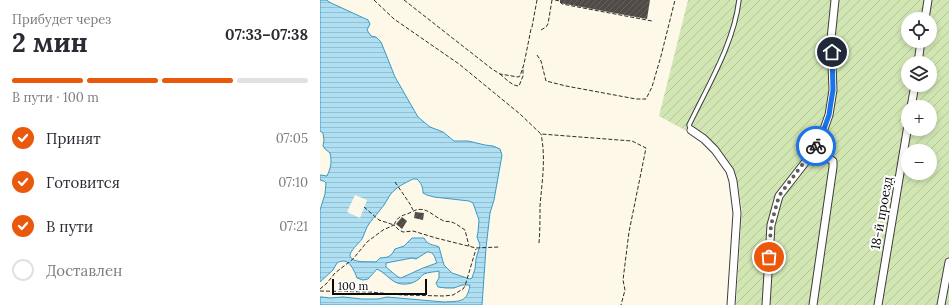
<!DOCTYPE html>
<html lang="ru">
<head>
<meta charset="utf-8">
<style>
	body { margin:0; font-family:Lora,serif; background:#f7f7f7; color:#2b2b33; height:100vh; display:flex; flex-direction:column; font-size:15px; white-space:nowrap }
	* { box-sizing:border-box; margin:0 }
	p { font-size:13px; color:#7c7c81 }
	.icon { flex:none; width:22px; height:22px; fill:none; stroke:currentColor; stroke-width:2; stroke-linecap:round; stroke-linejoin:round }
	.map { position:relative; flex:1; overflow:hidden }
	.side { display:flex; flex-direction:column; background:#fff; width:320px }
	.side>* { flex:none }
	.buttons { position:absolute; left:581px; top:12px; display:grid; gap:8px }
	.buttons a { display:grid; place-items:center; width:36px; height:36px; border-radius:50%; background:#fff; box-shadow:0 2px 6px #0003; font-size:20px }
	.scale { position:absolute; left:12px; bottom:10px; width:95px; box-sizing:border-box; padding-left:4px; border:2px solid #0a0a0a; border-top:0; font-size:11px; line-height:14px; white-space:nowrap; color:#0a0a0a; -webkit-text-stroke:3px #fff; paint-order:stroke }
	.pin { position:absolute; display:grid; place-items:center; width:34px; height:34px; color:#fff; margin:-17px; border:2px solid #fff; border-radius:50%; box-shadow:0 1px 4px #0007 }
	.courier { position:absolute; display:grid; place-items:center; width:40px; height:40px; margin:-20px; border:3px solid #1a73e8; border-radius:50%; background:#fff; color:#222; box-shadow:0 1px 5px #0007 }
	.head em { font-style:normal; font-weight:700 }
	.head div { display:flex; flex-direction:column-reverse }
	.head { display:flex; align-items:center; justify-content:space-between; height:68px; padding:0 12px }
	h1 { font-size:26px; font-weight:700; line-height:30px }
	.bar { display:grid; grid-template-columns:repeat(4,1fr); gap:6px 4px; align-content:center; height:48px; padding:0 12px }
	.bar i { height:5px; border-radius:3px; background:#e1e1e2 }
	.bar .active { background:#ea580c }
	.bar p { grid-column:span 4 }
	ol { padding:0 12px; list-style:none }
	li { display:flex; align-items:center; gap:12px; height:44px }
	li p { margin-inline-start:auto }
	li .icon { padding:4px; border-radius:50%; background:#ea580c; color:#fff; stroke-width:4 }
	li:last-child { color:#7c7c81 }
	li i { width:22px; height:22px; border:2px solid #e1e1e2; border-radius:50% }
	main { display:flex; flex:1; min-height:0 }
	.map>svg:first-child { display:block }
	.garden { fill:url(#garden-furrows); fill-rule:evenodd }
	.water { fill:url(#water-rules); stroke:#399ac7; fill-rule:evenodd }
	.pier { fill:#fef8e8 }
	.building { fill:url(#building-hatch) }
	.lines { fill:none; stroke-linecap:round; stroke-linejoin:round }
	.service-casing { stroke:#3d3d3d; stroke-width:5.5 }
	.minor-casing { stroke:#3d3d3d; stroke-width:9 }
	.path { stroke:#2c2c2c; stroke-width:1; stroke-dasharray:4 2; stroke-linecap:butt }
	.service { stroke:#fff; stroke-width:3.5 }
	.minor { stroke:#fff; stroke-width:7 }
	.done { stroke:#5f5d58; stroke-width:4; stroke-dasharray:0 7.2 }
	.route { stroke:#1a73e8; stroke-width:5 }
	.labels { text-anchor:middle; stroke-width:4; stroke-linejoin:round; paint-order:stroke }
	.street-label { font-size:13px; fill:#0a0a0a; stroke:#fff }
</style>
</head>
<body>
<main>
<section class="side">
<div class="head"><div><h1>2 мин</h1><p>Прибудет через</p></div><em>07:33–07:38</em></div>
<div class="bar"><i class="active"></i><i class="active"></i><i class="active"></i><i></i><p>В пути · 100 m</p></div>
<ol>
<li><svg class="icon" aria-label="check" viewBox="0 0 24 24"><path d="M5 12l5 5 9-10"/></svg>Принят<p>07:05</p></li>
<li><svg class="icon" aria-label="check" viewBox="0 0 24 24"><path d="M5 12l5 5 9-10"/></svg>Готовится<p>07:10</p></li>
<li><svg class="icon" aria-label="check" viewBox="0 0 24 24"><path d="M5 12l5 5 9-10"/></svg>В пути<p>07:21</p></li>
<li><i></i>Доставлен</li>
</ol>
</section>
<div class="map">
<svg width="629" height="305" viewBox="0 0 629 305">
	<defs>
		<pattern id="garden-furrows" width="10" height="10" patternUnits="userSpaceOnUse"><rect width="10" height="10" fill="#d2e6b4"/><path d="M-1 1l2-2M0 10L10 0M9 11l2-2" fill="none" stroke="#b3c499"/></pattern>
		<pattern id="water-rules" width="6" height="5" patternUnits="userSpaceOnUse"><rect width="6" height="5" fill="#afdff3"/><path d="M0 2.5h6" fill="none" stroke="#95becf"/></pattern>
		<pattern id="building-hatch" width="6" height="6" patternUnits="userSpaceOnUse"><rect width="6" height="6" fill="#524a47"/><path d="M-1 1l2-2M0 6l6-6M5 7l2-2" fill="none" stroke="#66605d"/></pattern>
	</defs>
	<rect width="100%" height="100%" fill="#fef8e8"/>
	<path class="garden" d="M 368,0 L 629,0 L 629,305 L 416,305 L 422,210 L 416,175 L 394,146 L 339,116 ZM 588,19 L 610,19 L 610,41 L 588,41 ZM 588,63 L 610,63 L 610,85 L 588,85 ZM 588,107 L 610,107 L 610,129 L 588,129 ZM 588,151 L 610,151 L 610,173 L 588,173 Z"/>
	<path class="water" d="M 0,0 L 7,0 L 9,2 L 48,20 L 50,24 L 47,30 L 51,36 L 56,37 L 61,42 L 75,77 L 98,117 L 110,127 L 123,132 L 134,141 L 148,141 L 165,145 L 173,146 L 180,149 L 182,155 L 174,200 L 170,213 L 166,248 L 162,305 L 0,305 L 0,297 L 2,297 L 10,298 L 23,297 L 42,299 L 58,299 L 67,297 L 124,302 C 140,301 147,303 150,285 L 142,285 L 134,288 L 126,288 L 118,287 L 116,283 L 119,278 L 119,271 C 115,272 108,272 104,274 C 102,275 101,277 99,279 C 93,284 83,286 75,282 C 69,279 64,272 57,269 L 48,279 L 43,280 L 37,278 C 35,272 30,261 24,261 C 22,261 18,262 17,263 L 13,270 L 0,282 L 0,210 L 5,194 L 6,183 L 4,181 L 0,180 L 0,175 L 7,176 C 11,167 12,163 10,153 L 5,149 L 3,146 L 4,140 L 3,133 L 0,131 ZM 93,179 L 97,179 C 101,183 103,187 103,193 L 107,195 L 114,197 L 149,201 L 153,203 L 159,220 L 158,232 L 157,237 L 160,245 L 156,259 L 155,269 L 152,278 L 150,279 L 132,273 L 124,265 L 122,258 L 119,247 C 113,244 108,246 104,238 L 92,238 L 84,246 L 75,249 L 72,254 L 68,257 L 60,258 L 56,262 C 50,261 32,264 30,256 C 29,252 39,243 42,239 C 44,235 45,231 47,227 C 50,221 56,216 60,210 C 64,206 67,200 70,195 C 76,187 85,183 93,179 ZM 107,252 C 115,252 114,257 117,263 L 103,268 L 81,278 L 78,277 L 66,267 L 66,263 L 92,258 L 96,259 Z"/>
	<path class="pier" d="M 35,195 L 47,200 L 40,218 L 27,212 Z"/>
	<path class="building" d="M 240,0 L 330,0 L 327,19 L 240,3 Z
		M 95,212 L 104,213 L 103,220 L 94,218 Z
		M 82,217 L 87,221 L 82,229 L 76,224 Z"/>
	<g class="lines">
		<g class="service-casing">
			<path id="service" d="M 371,130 L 369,125 L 372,119 C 390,82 414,42 419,0"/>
		</g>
		<g class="minor-casing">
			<path id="minor" d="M 605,19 L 608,0
				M 598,63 L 601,41
				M 591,107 L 595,85
				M 371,130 L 384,139 L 395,150 L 410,171 L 413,181 L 417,213 L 411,305
				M 446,305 L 451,225 L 459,196 L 494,151 L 499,143 L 509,115 L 513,90 L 511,39 L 515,0
				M 493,305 L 513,167 L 513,161 L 494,151
				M 558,305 L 588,125
				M 621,305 L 629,262"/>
		</g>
		<path class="path" d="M 54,0 L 74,19 L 139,64 L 200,114 L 221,134 L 312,141 L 326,148 L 309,232 L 303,280 L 305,290 L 301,305
			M 84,0 L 172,69 L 180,74 L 198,77 L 200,76 L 204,64 L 211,29 L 212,27 L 217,0
			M 235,0 L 240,1 L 242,4 L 332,21
			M 221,30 L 226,27 L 228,24 L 232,0 L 233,0
			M 217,55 L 221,61 L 226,81 L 246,86 L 316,99 L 326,99 L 332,87 L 341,56 L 355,0
			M 180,74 C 186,79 192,86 199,86 L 203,76 L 203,67
			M 75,182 L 90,204 L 93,210
			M 44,207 L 59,220 L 74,225 C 77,218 80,216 87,214 C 90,213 93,211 96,210 C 107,207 113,216 122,220 C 124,222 128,221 131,222 C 136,223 140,227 145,230 L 149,246
			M 219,243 C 220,231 220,218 220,206 C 222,182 226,158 221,134
			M 0,289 L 7,283 L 15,273 L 33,259 L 47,242 L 63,230 L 74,225 L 79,230 L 83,232 L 93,231 L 116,238 L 156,248 L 179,247
			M 0,291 L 50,292 L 83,295 L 124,296 L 133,295 L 143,289 L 145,286 L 156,249"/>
		<use href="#service" class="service"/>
		<use href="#minor" class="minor"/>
	</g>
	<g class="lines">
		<path class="done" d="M 449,257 L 451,225 L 459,196 L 496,146"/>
		<path class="route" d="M 496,146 L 499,143 L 509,115 L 511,102 L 513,90 L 512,52"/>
	</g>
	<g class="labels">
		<g class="street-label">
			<text transform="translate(561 213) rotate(-80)" y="5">18-й проезд</text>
		</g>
	</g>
</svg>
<div class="buttons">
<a><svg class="icon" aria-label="locate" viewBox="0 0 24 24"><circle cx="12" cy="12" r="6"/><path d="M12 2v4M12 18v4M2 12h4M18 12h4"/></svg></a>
<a><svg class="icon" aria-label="layers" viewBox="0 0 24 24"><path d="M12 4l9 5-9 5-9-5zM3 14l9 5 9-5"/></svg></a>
<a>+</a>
<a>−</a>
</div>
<div class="scale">100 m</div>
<div class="pin" style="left:449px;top:257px;background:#ea580c"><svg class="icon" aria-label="bag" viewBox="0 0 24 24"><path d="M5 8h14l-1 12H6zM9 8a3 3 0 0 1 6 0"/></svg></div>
<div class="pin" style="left:512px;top:52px;background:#1f2937"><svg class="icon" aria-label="home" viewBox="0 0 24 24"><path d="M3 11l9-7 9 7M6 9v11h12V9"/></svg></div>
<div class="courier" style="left:496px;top:146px"><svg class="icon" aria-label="bike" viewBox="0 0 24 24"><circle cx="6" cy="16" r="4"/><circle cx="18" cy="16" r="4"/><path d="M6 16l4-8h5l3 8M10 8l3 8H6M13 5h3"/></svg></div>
</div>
</main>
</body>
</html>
